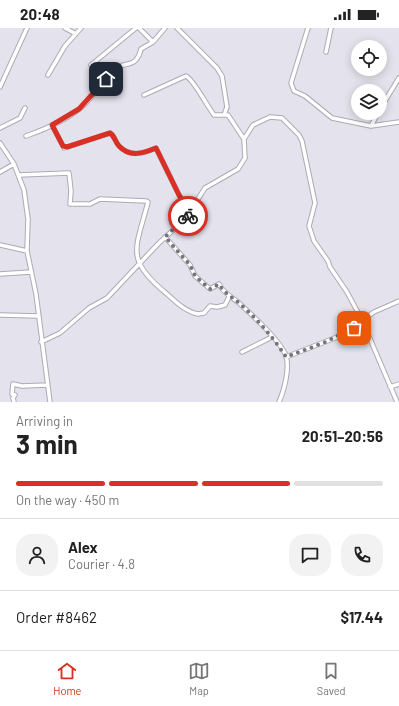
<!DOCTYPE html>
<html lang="en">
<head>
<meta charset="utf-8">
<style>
	body { margin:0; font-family:Barlow,sans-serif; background:#f2f2f2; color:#222; height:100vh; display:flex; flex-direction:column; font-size:15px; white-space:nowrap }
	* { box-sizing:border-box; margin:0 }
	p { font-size:13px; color:#767676 }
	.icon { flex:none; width:22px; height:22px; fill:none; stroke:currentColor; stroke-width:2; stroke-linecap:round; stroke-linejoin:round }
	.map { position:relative; height:374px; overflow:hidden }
	.panel { display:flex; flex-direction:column; background:#fff; flex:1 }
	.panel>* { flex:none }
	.buttons { position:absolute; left:351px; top:12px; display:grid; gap:8px }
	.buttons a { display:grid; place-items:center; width:36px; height:36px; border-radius:50%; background:#fff; box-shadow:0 2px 10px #0003; font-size:20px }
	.pin { position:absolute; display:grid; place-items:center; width:34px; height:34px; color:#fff; margin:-17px; border-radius:8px; box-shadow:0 2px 6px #0006 }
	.courier { position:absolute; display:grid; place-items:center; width:40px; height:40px; margin:-20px; border:3px solid #d93025; border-radius:50%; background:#fff; color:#222; box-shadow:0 1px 5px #0007 }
	.head em { font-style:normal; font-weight:700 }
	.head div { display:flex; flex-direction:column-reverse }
	.head { display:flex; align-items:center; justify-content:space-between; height:68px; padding:0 16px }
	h1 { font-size:26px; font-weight:700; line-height:30px }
	.bar { display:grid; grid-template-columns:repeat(4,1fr); gap:6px 4px; align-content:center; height:48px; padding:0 16px }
	.bar i { height:5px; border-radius:3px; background:#e0e0e0 }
	.bar .on { background:#d93025 }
	.bar p { grid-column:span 4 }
	.line { display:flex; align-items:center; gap:10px; padding:0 16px; border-top:1px solid #e0e0e0 }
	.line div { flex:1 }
	.round { display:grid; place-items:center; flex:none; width:42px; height:42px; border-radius:16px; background:#f2f2f2 }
	.status { display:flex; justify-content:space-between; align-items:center; height:28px; padding:0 20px; background:#fff; direction:ltr }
	.status svg { height:11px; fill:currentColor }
	.tab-bar { display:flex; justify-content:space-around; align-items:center; height:56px; border-top:1px solid #e0e0e0; background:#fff; font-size:11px; color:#767676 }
	.tab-bar a { display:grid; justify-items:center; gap:2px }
	.tab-bar .on { color:#d93025 }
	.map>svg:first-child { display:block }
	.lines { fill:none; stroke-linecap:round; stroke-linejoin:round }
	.street-casing { stroke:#adaab4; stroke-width:5.5 }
	.street { stroke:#fff; stroke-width:3.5 }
	.done { stroke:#77757c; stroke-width:4; stroke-dasharray:0 7.2 }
	.route { stroke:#d93025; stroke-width:5 }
</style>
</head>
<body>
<div class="status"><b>20:48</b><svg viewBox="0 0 49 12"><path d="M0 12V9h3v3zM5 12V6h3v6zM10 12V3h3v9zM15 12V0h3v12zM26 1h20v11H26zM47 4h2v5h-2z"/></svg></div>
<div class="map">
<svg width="399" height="374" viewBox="0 0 399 374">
	<rect width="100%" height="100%" fill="#e4e2ec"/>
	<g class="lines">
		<g class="street-casing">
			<path id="street" d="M 65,0 L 76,6
				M 139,0 L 153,14
				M 177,0 L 217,40 L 222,48 L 227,79 L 224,87
				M 308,0 L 291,55 L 294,63 L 305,68 L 332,90 L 371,98 L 399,94
				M 326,24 L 331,0
				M 91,37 L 136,0
				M 48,47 L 65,18 L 81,0
				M 0,59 L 27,0
				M 144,67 L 186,48 C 194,52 207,78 214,87 L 228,87 L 244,111
				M 380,81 L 399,50
				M 52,97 L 64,120 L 110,105 C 115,108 115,114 119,118 C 130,130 144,125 156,120 L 179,167 L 190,185
				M 371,98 L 378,85
				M 0,100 L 20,90 L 25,80
				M 26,108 C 46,101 70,91 86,75 C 96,65 103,51 114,42 C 124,32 136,42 141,21 L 153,14 L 165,0
				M 0,115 L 14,136 L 24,162 L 28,191 L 27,223 L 36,266 L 50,374
				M 0,144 L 14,136
				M 19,147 L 69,145 L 71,163 L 70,176 L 90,176 L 100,171 L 146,173 L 148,174 C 136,221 124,231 167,266 C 176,274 186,284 198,286 L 204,285 L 210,278 L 217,279 L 225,277 L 229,269
				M 165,209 L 190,237 L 195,248 L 210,261 L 219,256 C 223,265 232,269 239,275 C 251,286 281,313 286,328 C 290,340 284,363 279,374
				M 0,217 L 27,223
				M 0,246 L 31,244
				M 0,287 L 39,288
				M 41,314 L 60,305 L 89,280 L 107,270 L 158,216 L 185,191 L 205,160 L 238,141 L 245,130 L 244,111 L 253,97 L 270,89 L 282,90 L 299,107 L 302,113 L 315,175 L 309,198 L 314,213 L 328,233 L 330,239 L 347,264 L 362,292 L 397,374
				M 242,324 L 272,309
				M 286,329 L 340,308 L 374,284 L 399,273
				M 390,359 L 399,356
				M 14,374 L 13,370 L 15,367 L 12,366 L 13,356 L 22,358 L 47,357"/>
		</g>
		<use href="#street" class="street"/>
	</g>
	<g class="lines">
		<path class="done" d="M 188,188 L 165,209 L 190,237 L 195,248 L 210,261 L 219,256 C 224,265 232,269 239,275 C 257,291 273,309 286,329 L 323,315 L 354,300"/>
		<path class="route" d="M 106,51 L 79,81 L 52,97 L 63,118 L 67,119 L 110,105 C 115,108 115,114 119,118 C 130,130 144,125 156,120 L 179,167 L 190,185 L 188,188"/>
	</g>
</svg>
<div class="buttons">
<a><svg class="icon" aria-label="locate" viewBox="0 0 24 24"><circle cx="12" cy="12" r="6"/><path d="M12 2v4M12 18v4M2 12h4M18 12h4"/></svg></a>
<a><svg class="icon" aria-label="layers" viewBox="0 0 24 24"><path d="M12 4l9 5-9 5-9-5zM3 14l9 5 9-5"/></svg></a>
</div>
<div class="pin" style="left:354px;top:300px;background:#ea580c"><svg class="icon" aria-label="bag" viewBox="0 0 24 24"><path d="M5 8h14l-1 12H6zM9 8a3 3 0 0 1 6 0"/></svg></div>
<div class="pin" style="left:106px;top:51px;background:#1f2937"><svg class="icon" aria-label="home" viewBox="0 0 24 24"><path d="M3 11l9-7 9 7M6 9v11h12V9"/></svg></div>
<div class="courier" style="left:188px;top:188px"><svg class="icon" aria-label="bike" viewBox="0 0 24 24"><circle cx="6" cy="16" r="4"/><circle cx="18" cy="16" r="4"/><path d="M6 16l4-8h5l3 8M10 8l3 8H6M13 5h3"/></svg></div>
</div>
<section class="panel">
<div class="head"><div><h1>3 min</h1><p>Arriving in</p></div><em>20:51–20:56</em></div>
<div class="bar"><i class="on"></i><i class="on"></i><i class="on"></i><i></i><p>On the way · 450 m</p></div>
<div class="line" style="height:72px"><a class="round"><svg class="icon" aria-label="person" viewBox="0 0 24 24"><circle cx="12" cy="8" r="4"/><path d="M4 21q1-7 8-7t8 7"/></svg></a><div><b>Alex</b><p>Courier · 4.8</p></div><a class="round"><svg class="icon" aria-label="chat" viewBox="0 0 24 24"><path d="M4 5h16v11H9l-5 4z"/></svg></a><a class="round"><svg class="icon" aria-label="phone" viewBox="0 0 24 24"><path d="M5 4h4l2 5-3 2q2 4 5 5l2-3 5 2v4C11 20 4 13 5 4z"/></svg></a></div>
<div class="line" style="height:52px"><div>Order #8462</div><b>$17.44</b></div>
</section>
<nav class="tab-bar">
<a class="on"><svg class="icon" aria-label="home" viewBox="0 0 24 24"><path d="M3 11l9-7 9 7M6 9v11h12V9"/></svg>Home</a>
<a><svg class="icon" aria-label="map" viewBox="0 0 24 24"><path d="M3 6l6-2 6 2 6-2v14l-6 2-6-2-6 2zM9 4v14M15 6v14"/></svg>Map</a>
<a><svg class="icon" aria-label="saved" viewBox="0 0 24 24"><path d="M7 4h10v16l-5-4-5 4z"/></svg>Saved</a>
</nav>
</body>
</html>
